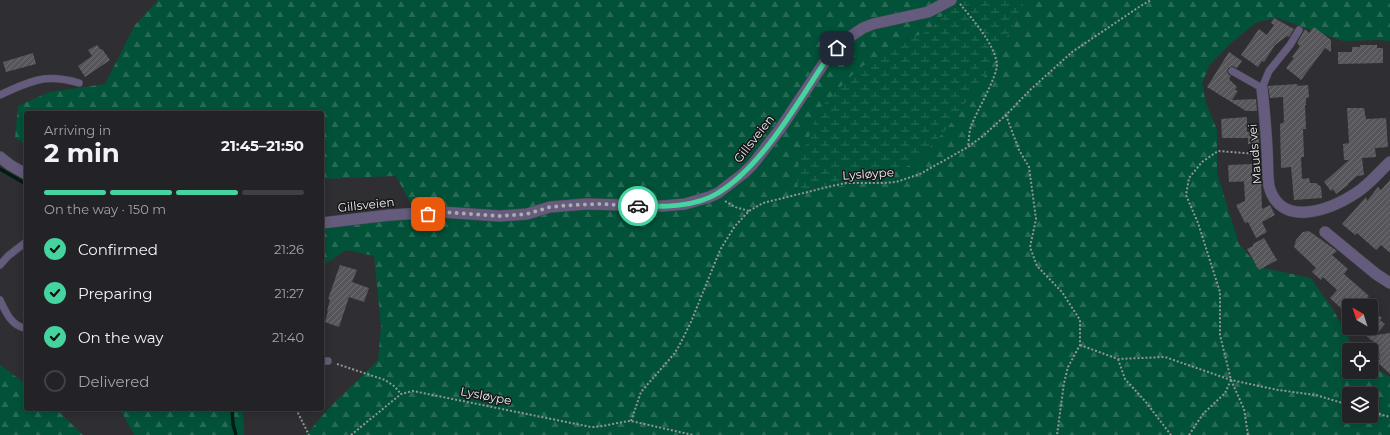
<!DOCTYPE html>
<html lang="en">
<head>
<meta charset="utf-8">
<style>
	body { margin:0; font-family:Montserrat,sans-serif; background:#2f2f32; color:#f1f3f6; height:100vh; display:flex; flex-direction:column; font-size:15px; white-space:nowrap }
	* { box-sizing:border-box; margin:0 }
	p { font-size:13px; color:#a3a4a7 }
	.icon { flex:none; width:22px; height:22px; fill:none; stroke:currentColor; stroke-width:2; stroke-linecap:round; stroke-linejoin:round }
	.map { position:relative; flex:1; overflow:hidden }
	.sheet { position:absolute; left:24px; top:111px; width:300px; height:300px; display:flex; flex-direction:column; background:#232226; border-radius:4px; box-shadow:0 2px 10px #0003,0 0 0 1px #403f43 }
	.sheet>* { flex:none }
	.needle { width:26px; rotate:321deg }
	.buttons { position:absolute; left:1342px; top:299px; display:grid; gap:8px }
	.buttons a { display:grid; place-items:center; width:36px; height:36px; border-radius:4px; background:#232226; box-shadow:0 2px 10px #0003,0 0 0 1px #403f43; font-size:20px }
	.pin { position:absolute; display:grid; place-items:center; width:34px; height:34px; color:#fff; margin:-17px; border-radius:8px; box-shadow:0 2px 6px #0006 }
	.courier { position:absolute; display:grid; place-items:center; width:40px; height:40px; margin:-20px; border:3px solid #45d49f; border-radius:50%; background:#fff; color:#222; box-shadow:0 1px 5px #0007 }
	.summary em { font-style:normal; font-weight:700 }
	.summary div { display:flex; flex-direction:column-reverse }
	.summary { display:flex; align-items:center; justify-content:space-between; height:68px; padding:0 20px }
	h1 { font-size:26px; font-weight:700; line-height:30px }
	.bar { display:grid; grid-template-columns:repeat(4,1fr); gap:6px 4px; align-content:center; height:48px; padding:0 20px }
	.bar i { height:5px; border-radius:3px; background:#403f43 }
	.bar .on { background:#45d49f }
	.bar p { grid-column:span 4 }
	ol { padding:0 20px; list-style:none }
	li { display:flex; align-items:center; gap:12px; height:44px }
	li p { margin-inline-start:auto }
	li .icon { padding:4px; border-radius:50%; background:#45d49f; color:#111; stroke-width:4 }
	li:last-child { color:#a3a4a7 }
	li i { width:22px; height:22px; border:2px solid #403f43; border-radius:50% }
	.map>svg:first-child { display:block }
	.forest { fill:url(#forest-firs); fill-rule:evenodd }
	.wetland { fill:url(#wetland-marsh) }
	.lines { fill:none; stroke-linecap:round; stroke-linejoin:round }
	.stream { stroke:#001d11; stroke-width:3.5 }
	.building { fill:url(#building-hatch) }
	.service-casing { stroke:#4a494d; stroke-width:8 }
	.minor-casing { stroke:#4a494d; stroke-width:12 }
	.path { stroke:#949497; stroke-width:2; stroke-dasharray:2 2; stroke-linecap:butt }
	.service { stroke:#655b7c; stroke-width:7 }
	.minor { stroke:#655b7c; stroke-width:11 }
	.done { stroke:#acabae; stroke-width:4; stroke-dasharray:0 7.2 }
	.route { stroke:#45d49f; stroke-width:5 }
	.labels { text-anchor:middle; stroke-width:3; stroke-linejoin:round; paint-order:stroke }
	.street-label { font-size:12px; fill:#efeff1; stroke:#171618 }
</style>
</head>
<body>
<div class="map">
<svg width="1390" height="435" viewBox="0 0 1390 435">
	<defs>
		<pattern id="forest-firs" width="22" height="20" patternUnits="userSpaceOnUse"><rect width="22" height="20" fill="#025239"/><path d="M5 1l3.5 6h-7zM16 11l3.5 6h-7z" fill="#276b56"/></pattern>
		<pattern id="wetland-marsh" width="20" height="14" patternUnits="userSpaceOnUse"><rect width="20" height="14" fill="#025239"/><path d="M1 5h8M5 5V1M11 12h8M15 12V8" fill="none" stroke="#276b56"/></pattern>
		<pattern id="building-hatch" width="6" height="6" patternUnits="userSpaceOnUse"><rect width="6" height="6" fill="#57565a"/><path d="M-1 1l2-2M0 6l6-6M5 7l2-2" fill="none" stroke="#6f6f72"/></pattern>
	</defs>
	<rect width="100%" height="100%" fill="#2f2e32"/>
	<path class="forest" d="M 158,0 L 956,0 L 929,31 L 897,44 L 798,190 L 872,183 L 945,131 L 985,75 L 1018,17 L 1025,0 L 1390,0 L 1390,41 L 1377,40 L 1343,41 L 1277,18 L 1257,22 L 1231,43 L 1209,66 L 1202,84 L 1206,103 L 1217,130 L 1217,173 L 1239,244 L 1254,261 L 1264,268 L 1311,278 L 1334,311 L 1355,350 L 1349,350 L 1349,372 L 1371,372 L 1371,365 L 1390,377 L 1390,435 L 306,435 L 328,409 L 378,360 L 381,326 L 374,256 L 346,250 L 322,266 L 322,226 L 383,221 L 413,208 L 396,176 L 322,179 L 322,113 L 26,113 L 26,144 L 15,138 L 18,106 L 49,92 L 105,84 L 135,25 ZM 1349,394 L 1371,394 L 1371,416 L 1349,416 Z
		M 0,365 L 26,384 L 26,409 L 56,409 L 83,435 L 0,435 Z
		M 120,409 L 243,409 L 244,435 L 134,435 Z"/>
	<path class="wetland" d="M 956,0 L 1025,0 L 1018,17 L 985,75 L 945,131 L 916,162 L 872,183 L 798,190 L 797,168 L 820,108 L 858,69 L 897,44 L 929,31 Z"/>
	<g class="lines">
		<path class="stream" d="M 0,169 L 26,184
			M 232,409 L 233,424 L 236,435"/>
	</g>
	<path class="building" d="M 1274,18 L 1294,29 L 1289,37 L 1287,36 L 1275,45 L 1264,62 L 1262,61 L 1258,67 L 1241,55 L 1259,29 L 1267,35 L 1274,25 L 1271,23 Z
		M 1314,27 L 1331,40 L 1331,52 L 1325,48 L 1301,80 L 1286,68 L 1294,58 L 1292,57 L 1300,46 L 1297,43 L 1304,31 L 1305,29 L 1309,33 Z
		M 97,45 L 101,50 L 102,49 L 110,60 L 85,77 L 78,66 L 92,56 L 88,50 Z
		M 1360,45 L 1377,45 L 1377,48 L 1383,48 L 1383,63 L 1338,64 L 1338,52 L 1352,52 L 1352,47 L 1360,47 Z
		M 1229,52 L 1242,61 L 1237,68 L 1232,66 L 1228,68 L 1227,71 L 1228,74 L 1231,76 L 1229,79 L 1237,87 L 1235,90 L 1238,91 L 1232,100 L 1256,99 L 1257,111 L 1246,111 L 1207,87 Z
		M 33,53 L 36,64 L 6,72 L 3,62 Z
		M 1298,84 L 1297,86 L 1308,85 L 1309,97 L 1306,98 L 1306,105 L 1305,105 L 1306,129 L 1303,129 L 1304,157 L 1301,157 L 1302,179 L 1309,178 L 1310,183 L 1316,183 L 1321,187 L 1322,198 L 1294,200 L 1291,167 L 1281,168 L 1280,124 L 1284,122 L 1283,97 L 1270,98 L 1268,86 Z
		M 1347,108 L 1364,108 L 1366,119 L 1386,118 L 1388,147 L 1375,148 L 1376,157 L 1362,158 L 1364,175 L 1357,176 L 1348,184 L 1348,185 L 1336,194 L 1333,189 L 1331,191 L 1324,182 L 1349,160 L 1344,160 L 1343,144 L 1349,143 Z
		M 1247,117 L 1247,132 L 1258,131 L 1259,143 L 1248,144 L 1248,136 L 1248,138 L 1222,138 L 1221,119 Z
		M 1252,164 L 1252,181 L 1229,182 L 1228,165 Z
		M 1261,180 L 1262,209 L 1270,205 L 1275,215 L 1262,222 L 1267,232 L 1256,238 L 1248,222 L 1245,223 L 1236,205 L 1245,201 L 1244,181 Z
		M 1390,180 L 1390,253 L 1381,245 L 1376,250 L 1357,233 L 1355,235 L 1342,224 L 1366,197 L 1367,201 L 1378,187 L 1381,190 Z
		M 1309,231 L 1337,251 L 1332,255 L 1348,269 L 1344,274 L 1369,296 L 1362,305 L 1353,298 L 1343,310 L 1330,298 L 1337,290 L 1323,277 L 1321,280 L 1312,272 L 1316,268 L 1294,247 L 1296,240 L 1303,232 Z
		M 1264,238 L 1277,260 L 1259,270 L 1247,249 L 1253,246 L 1253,244 Z
		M 340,265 L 357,270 L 352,282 L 369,288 L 364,302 L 349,297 L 339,327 L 325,322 L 328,311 L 327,311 L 330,300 L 328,299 Z
		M 1371,309 L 1382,318 L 1380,320 L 1385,324 L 1376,335 L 1390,333 L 1390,374 L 1377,362 L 1380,359 L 1378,357 L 1380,354 L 1371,347 L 1375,343 L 1372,340 L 1371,341 L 1371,340 L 1358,328 L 1371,328 Z"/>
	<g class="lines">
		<g class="service-casing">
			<path id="service" d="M 1232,71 L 1262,88 L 1269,71 L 1290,45 L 1299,30
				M 0,95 C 30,81 45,73 79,83
				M 0,265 L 8,256 L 26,242
				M 0,300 C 5,311 12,327 26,328
				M 322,361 L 328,361"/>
		</g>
		<g class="minor-casing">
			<path id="minor" d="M 1262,88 C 1264,108 1266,128 1267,149 C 1268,161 1267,174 1269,186 C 1280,229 1330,210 1356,193 C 1369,185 1379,172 1390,162
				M 0,157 L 10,165 L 26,174
				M 322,223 L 390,215 L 441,212 L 500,216 L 527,214 L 550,207 L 586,204 L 663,206 L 685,204 L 709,197 L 718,193 L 744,173 L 753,164 L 780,129 L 828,57 L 845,40 L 863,28 L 873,24 L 928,12 L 951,0
				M 1325,232 L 1376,274 L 1390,283"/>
		</g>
		<path class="path" d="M 960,4 C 973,20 994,43 997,64 C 998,75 976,113 971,126 C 969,132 969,140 968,147
			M 1006,115 L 1019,150 L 1029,167 L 1036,219 L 1030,247 L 1037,266 L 1062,292 L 1080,320 L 1080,345 L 1068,367 L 1064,383 L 1057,435
			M 725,201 L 735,207 L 749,211
			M 1080,345 L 1118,359 L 1165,357 L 1231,380 L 1278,390 L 1316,395 L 1349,405
			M 1118,359 L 1125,379 L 1145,401 L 1171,435
			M 337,364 L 385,380 L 394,386 L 401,394
			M 1231,380 L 1244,409 L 1248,435
			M 296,409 L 309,435
			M 1371,412 L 1390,417
			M 631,421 L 641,392 L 674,354 L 679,346 L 691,322 L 720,250 L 735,226 L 749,211 L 763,203 L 832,186 L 846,183 L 883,183 L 896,182 L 920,174 L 968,147 L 983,136 L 1006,115 L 1030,90 L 1072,52 L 1139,7 L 1151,0
			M 351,435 L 401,394 L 413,391 L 591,427 C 605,427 617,422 631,421 L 693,435
			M 1189,435 L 1203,414 L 1225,393 L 1231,380 L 1220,335 L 1220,292 L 1198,223 L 1186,195 L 1189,178 L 1202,162 L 1218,151 L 1257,154"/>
		<use href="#service" class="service"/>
		<use href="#minor" class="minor"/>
	</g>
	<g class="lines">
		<path class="done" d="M 428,214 L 441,212 L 500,216 L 527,214 L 550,207 L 572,205 L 601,204 L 638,206"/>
		<path class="route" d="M 638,206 C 663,207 696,207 718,193 C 763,166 799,100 828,57 L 837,48"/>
	</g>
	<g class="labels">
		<g class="street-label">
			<text transform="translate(754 139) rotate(-52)" y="4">Gillsveien</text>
			<text transform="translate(1255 154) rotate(-95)" y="4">Mauds vei</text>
			<text transform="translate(868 174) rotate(-4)" y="4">Lysløype</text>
			<text transform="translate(366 205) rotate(-6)" y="4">Gillsveien</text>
			<text transform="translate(486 396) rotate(11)" y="4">Lysløype</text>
		</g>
	</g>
</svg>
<div class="buttons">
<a><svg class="needle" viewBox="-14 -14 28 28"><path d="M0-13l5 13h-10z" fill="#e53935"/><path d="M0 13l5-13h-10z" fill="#a3a4a7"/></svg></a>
<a><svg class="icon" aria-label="locate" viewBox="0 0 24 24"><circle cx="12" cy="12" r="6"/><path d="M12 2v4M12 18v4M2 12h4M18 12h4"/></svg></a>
<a><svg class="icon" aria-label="layers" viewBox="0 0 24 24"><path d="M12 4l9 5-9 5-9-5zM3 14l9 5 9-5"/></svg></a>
</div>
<div class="pin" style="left:428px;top:214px;background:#ea580c"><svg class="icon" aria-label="bag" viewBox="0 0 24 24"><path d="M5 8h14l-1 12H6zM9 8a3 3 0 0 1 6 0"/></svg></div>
<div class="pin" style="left:837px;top:48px;background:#1f2937"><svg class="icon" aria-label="home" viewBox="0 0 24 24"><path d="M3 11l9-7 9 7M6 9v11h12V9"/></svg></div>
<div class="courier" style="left:638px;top:206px"><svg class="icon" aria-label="car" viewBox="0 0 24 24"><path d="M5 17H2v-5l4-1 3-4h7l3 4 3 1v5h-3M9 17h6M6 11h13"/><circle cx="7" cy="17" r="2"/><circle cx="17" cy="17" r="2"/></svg></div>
<section class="sheet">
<div class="summary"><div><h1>2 min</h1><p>Arriving in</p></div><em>21:45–21:50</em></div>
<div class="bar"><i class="on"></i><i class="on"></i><i class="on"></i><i></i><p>On the way · 150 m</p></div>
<ol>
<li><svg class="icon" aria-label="check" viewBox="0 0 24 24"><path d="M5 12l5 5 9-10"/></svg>Confirmed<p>21:26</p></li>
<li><svg class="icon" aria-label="check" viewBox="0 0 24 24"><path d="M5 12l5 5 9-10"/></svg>Preparing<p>21:27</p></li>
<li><svg class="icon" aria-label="check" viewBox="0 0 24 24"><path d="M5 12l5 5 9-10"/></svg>On the way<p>21:40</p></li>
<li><i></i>Delivered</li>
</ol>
</section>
</div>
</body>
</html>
